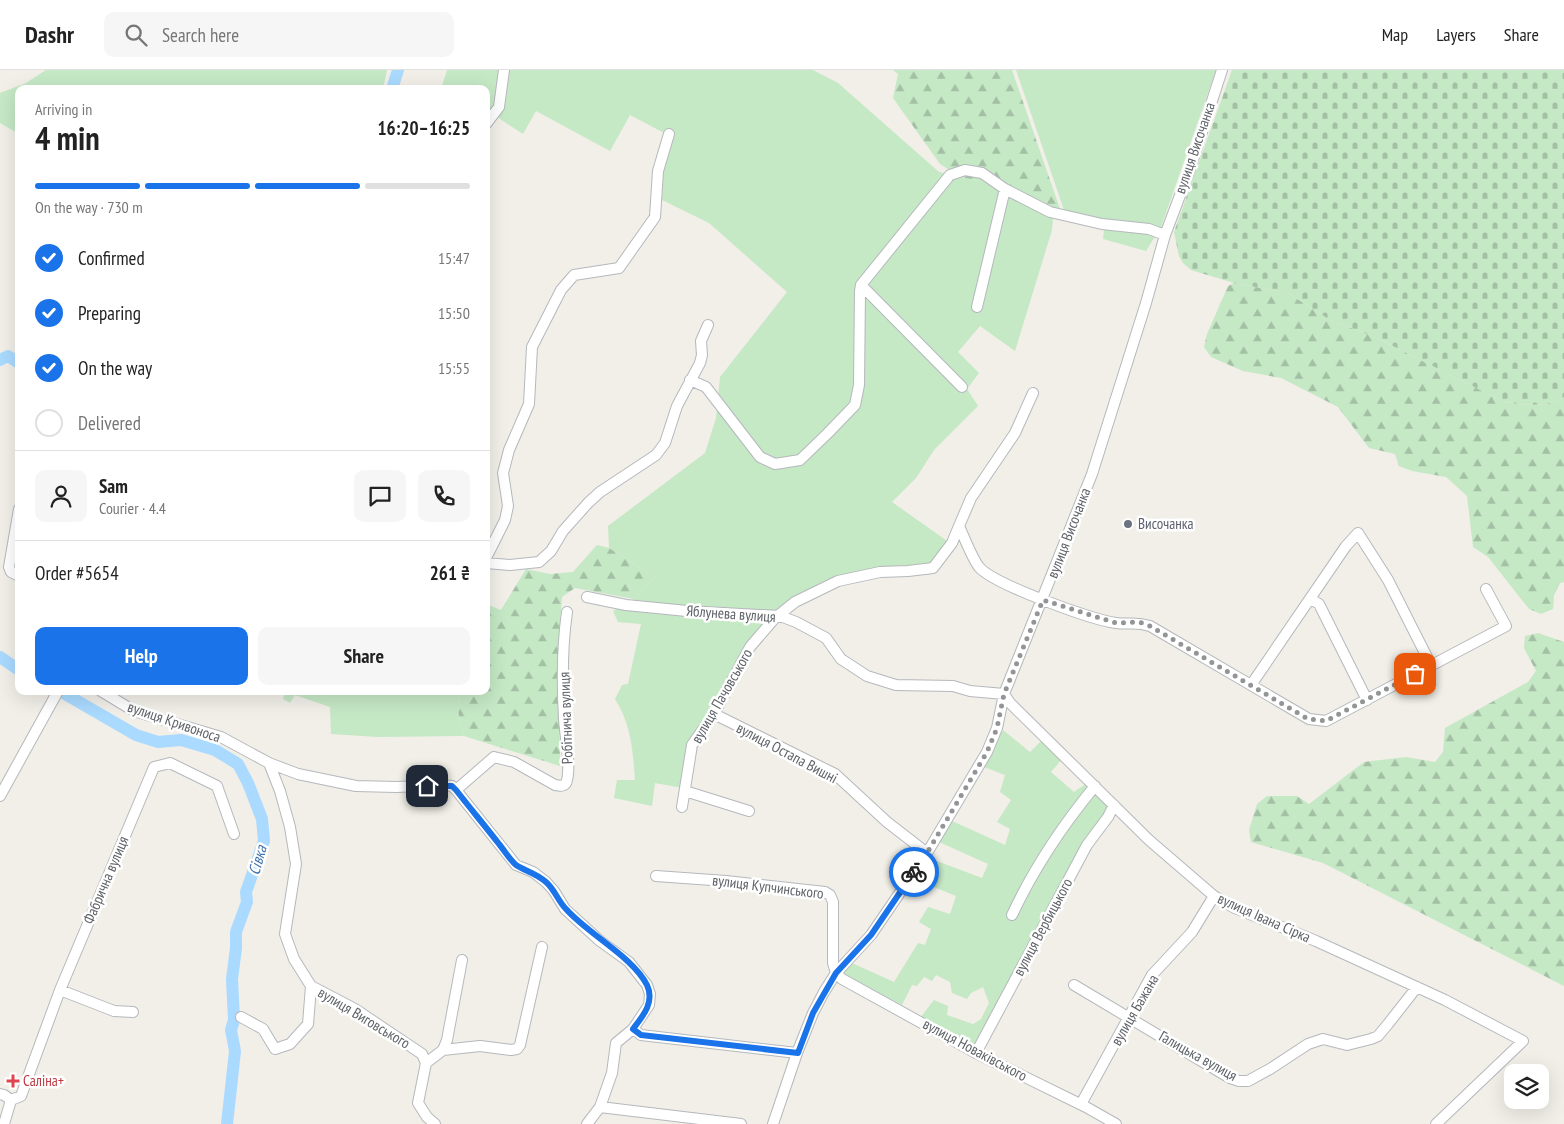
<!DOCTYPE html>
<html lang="en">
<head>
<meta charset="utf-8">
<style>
	body { margin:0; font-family:"PT Sans Narrow",sans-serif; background:#f6f6f6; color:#222; height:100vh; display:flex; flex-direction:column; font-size:19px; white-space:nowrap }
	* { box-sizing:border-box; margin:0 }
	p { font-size:16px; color:#767676 }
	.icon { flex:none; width:28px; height:28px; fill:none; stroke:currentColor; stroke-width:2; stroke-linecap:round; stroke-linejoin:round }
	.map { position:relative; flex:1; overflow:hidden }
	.side { position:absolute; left:15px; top:15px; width:475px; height:610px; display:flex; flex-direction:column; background:#fff; border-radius:10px; box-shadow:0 5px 20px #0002 }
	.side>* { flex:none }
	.tools { position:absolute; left:1504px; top:994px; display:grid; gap:10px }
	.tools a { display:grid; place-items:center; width:45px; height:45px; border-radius:10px; background:#fff; box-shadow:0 5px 20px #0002; font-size:25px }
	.pin { position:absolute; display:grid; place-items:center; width:42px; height:42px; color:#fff; margin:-21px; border-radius:10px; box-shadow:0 2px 8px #0006 }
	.courier { position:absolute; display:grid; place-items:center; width:50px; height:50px; margin:-25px; border:4px solid #1a73e8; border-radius:50%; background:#fff; color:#222; box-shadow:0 1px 6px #0007 }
	.overview em { font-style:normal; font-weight:600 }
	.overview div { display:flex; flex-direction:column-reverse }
	.overview { display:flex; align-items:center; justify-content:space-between; height:85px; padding:0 20px }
	h1 { font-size:32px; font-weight:600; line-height:38px }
	.bar { display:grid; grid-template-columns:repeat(4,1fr); gap:8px 5px; align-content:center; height:60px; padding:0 20px }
	.bar i { height:6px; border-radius:4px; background:#e0e0e0 }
	.bar .on { background:#1a73e8 }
	.bar p { grid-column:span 4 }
	.line { display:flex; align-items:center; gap:12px; padding:0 20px; border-top:1px solid #e0e0e0 }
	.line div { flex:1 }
	.round { display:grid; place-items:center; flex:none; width:52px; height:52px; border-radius:10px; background:#f6f6f6 }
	ol { padding:0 20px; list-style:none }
	li { display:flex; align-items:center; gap:15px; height:55px }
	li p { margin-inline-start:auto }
	li .icon { padding:5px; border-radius:50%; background:#1a73e8; color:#fff; stroke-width:4 }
	li:last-child { color:#767676 }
	li i { width:28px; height:28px; border:2px solid #e0e0e0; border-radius:50% }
	.primary-button { display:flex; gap:10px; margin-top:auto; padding:10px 20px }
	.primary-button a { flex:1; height:58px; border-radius:10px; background:#1a73e8; color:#fff; font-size:20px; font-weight:600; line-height:58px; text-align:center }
	.primary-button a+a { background:#f6f6f6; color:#222 }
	header { display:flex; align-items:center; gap:30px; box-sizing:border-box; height:70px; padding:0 25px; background:#fff; border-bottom:1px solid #e0e0e0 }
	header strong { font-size:24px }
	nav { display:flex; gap:28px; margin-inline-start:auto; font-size:18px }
	.search { width:350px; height:45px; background:#f6f6f6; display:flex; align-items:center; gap:12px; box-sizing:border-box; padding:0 18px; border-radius:10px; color:#767676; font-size:19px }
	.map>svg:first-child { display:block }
	.green { fill:#c5e8c5 }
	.forest { fill:url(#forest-firs) }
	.cemetery { fill:url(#cemetery-stones) }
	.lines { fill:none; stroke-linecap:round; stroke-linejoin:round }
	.river { stroke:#aadaff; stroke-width:12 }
	.minor-casing { stroke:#b5b8bc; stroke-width:12 }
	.minor { stroke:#fff; stroke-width:10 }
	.done { stroke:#929495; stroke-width:5; stroke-dasharray:0 9 }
	.route { stroke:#1a73e8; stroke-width:6 }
	.worship-dot { fill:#6b7280; stroke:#fff; stroke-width:2 }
	.health-dot { fill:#e0444e; stroke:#fff; stroke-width:2 }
	.labels { text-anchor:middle; stroke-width:5; stroke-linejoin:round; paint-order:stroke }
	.street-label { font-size:15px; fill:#5f6368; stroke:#fff }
	.worship-label { font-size:15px; fill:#5b616d; stroke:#fff; text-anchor:start }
	.health-label { font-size:15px; fill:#be3a42; stroke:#fff; text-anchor:start }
	.water-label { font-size:16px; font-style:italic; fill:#4174aa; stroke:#fff }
</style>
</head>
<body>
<header>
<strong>Dashr</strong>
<div class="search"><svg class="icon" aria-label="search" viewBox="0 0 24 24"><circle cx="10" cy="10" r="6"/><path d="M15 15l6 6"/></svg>Search here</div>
<nav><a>Map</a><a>Layers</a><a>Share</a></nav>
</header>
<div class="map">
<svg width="1564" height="1054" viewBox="0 0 1564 1054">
	<defs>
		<pattern id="forest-firs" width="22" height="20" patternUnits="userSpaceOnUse" patternTransform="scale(1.25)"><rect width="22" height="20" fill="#c5e8c5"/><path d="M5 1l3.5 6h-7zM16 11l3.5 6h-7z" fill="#a3c0a4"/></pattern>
		<pattern id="cemetery-stones" width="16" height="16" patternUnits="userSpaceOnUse" patternTransform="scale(1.25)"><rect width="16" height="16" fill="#c5e8c5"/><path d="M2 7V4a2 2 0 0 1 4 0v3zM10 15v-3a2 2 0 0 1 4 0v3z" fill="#a3c0a4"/></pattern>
	</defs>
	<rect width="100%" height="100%" fill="#f1efe8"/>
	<path class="green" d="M 46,0 L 387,0 L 383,19 L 19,19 L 19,64 L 0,53 L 0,23 L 26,13 Z
		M 447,0 L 813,0 L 838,13 L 939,102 L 1006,117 L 1053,149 L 1052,160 L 1015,281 L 980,256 L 958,282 L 979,303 L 967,319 L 978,336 L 934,380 L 916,408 L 892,432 L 950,473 L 933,494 L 883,497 L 780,541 L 689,675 L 683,718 L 655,713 L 652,736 L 614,728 L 617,710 L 635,710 C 633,681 631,654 615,629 L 622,615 L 628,614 L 641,554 L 618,552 L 613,541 L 634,529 L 655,507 L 609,478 L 608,456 L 705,383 L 716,348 L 720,307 L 787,222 L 709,153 L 662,130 L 663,101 L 670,66 L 630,45 L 610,81 L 536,41 L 523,64 L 491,43 L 486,49 L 486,19 L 441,19 Z
		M 1016,0 L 1216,0 L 1161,157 L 1146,181 L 1103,169 L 1104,160 L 1064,140 Z
		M 285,621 L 462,621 C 454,634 460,653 464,666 L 378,667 L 331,664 L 330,637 L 295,625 L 290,633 L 283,629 Z
		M 1003,660 L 1030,682 L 1042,670 L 1062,689 L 1051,702 L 1074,722 L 1087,713 L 1111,736 L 980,982 L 920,948 L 934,930 L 948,936 L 947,945 L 973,954 L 981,949 L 989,933 L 983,917 L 971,923 L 967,929 L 952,923 L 950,912 L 936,905 L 932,911 L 924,907 L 917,916 L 912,915 L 902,935 L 843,904 L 852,893 L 894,912 L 918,873 L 925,875 L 931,859 L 919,852 L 928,837 L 950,844 L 956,826 L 914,809 L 929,788 L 982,808 L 988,794 L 939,772 L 952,751 L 1005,775 L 1010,759 L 997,752 L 1011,730 L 1000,722 L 1005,705 L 984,697 Z"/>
	<path class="forest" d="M 893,0 L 1012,0 L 1060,139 L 1042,135 L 1006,117 L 961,107 L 940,94 L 893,28 L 898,4 Z
		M 1234,213 L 1288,223 L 1330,250 L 1375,267 L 1502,331 C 1521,335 1547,338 1564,327 L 1564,512 L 1560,513 L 1554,525 L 1553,539 L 1541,544 L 1529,539 L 1488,487 L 1473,477 L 1467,426 L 1446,407 L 1412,401 L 1399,396 L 1395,384 L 1369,378 L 1338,337 L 1281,308 L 1243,301 L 1211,287 L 1204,277 L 1207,264 L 1228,216 Z
		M 597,475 L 609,478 L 655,507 L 634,529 L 575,518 L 562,527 L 559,569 L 560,696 L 464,666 C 460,653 454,634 462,621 L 486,621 L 486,534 L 501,540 L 526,499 L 550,504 L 573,502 Z
		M 1538,563 L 1564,572 L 1564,916 L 1323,793 L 1251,772 L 1249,760 L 1257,734 L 1267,726 L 1297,726 L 1309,734 L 1364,692 L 1406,687 L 1435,692 L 1443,682 L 1445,658 L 1528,612 L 1536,601 L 1524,578 L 1525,566 Z"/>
	<path class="cemetery" d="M 1232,0 L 1564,0 L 1564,327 C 1547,338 1521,335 1502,331 L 1375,267 L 1330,250 L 1288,223 L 1234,213 L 1191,200 L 1183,193 L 1179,186 L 1174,162 Z"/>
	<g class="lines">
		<path class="river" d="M 392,19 L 398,0
			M 0,290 L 8,286 L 19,293
			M 0,587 L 19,600
			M 60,621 L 136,665 L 158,672 L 181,670 L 215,680 L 238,694 L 248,713 L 262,749 L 264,771 L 246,822 L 247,832 L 236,862 L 236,878 L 232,909 L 234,950 L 231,960 L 235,981 L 227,1054"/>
		<g class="minor-casing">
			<path id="minor" d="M 486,54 L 499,37 L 504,0
				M 861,215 L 962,317
				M 977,237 L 1005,119
				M 690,310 L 706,317 L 760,387 L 775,394 L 800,390 L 827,364 L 855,335 L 859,315 L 860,221 L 861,215 L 950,105 L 965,100 L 982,103 L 1005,119 L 1050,142 L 1102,154 L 1149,159 L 1165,165
				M 1033,323 L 1015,363 L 971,428 L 959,456 C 964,467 972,488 979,497 C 993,514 1092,550 1116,553 C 1130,555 1134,551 1150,556 L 1309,649 L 1326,651 L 1506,556 L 1486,519
				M 486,488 L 505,450 L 508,436 L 503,403 L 509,380 L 529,334 L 532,277 L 561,220 L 574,205 L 619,198 L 655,147 L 658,101 L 669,64
				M 486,493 L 510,495 L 539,492 L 551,481 L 563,461 L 588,433 L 600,422 L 656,385 L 665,373 L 677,336 L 700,293 L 702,285 L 701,271 L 708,255
				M 9,497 L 19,439
				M 9,497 L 11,502 L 19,506
				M 587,527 L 626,535 L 687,541 L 780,546 L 796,552 L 826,568 L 841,589 L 867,606 L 896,615 L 953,616 L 970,621 L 1004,624 L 1010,633 L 1149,770 L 1214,826 L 1235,838 L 1316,871 L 1445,930 L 1523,971 L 1436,1054
				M 1311,529 L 1319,534 L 1367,630
				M 1251,615 L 1346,476 L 1358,463 L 1388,510 L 1431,595
				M 101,621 L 134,641 L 221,667 L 269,693 L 298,704 L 356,716 L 396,717 L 442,715 L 452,716 L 456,720 L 516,795 L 533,802 L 546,812 L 554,821 L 565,839 L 600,871 L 629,892 L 647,915 L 650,924 L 649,935 L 633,959 L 616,973 L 612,1003 L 600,1037 L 587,1054
				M 714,644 L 835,704 L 887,752 L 927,783
				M 269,693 L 280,721 L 290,757 L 296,794 L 285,864 L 294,889 L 311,916 L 355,939 L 422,984 L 426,993 L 418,1033 L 427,1047 L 435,1054
				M 456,720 L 494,687 L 514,692 L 555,715 C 560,716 566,717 567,710 C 571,695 565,665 564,649 C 562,614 562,577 567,542
				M 685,721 L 749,741
				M 0,726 L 58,621
				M 682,737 L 692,675 L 714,644 L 750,577 L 774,549 L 795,532 L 838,511 L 880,502 L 908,501 L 933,498 L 952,473 L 959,456
				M 656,806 L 726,811 L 825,822 L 830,825 L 833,832 L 833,893 L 836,903
				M 1012,845 C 1034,798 1062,756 1095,716
				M 836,903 L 842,909 L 976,983 L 1086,1037 L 1116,1054
				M 1074,915 L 1230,1008 L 1239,1011 L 1248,1011 L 1270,999 L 1308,974 L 1323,969 L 1347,975 L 1371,969 L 1378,966 L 1388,954 L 1417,917
				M 60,920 L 114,941 L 133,942
				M 241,947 L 263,959 L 275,979 L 290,974 L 308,954 L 311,916
				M 633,959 L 641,965 L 797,983
				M 443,980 L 480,976 L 511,980 L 517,979 L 520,975 L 542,877
				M 976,983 L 1087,775 L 1108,747 L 1114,735
				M 426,993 L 443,980 L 447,970 L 462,890
				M 0,1024 L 4,1025 L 11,1030
				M 11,1030 L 21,1026 L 60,920 L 154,697 L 170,693 L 217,716 L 234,764
				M 1081,1034 L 1152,905 L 1192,862 L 1214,826
				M 600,1037 L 741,1054
				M 4,1054 L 11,1030
				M 773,1054 L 797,983 L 813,943 L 824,922 L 836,903 L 871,865 L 927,783 L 987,682 L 997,658 L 1004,624 L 1092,404 L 1146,233 L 1165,165 L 1190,99 L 1222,0"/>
		</g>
		<use href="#minor" class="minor"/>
	</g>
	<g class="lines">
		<path class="done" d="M 914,802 L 927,783 L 987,682 L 997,658 L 1004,624 L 1043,530 L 1116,553 L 1139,552 L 1150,556 L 1308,649 L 1326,651 L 1415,604"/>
		<path class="route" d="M 427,716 L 452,716 L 456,720 C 470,738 485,756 499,774 C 504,780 510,790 516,795 C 525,801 536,803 546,812 C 555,820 558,831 566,839 C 588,864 633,887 647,915 C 655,932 643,946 633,959 L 641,965 L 798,983 L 813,943 L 836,903 L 871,865 L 914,802"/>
	</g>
	<circle class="worship-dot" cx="1128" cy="454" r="5"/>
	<path class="health-dot" d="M10.5 1003.5h5v5h5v5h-5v5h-5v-5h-5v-5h5z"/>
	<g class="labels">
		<g class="street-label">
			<text transform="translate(1195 78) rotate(-71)" y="5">вулиця Височанка</text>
			<text transform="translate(1069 463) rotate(-69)" y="5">вулиця Височанка</text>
			<text transform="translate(731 544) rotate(4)" y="5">Яблунева вулиця</text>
			<text transform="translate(722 626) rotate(-60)" y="5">вулиця Пачовського</text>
			<text transform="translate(566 648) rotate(-92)" y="5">Робітнича вулиця</text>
			<text transform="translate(174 652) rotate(19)" y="5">вулиця Кривоноса</text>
			<text transform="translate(787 683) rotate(28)" y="5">вулиця Остапа Вишні</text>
			<text transform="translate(106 810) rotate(-67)" y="5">Фабрична вулиця</text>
			<text transform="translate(768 817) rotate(7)" y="5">вулиця Купчинського</text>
			<text transform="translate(1264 848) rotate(24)" y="5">вулиця Івана Сірка</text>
			<text transform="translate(1043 857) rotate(-62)" y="5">вулиця Вербицького</text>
			<text transform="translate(1135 940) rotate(-60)" y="5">вулиця Бажана</text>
			<text transform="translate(364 948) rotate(31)" y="5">вулиця Виговського</text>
			<text transform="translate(975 980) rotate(28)" y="5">вулиця Новаківського</text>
			<text transform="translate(1198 986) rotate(29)" y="5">Галицька вулиця</text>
		</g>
		<g class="worship-label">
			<text x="1138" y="459">Височанка</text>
		</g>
		<g class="health-label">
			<text x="23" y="1016">Саліна+</text>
		</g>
		<g class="water-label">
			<text transform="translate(257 790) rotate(-74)" y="6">Сівка</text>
		</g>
	</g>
</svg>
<div class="tools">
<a><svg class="icon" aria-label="layers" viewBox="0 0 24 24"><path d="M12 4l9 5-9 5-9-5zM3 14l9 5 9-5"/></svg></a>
</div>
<div class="pin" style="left:1415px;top:604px;background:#ea580c"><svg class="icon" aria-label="bag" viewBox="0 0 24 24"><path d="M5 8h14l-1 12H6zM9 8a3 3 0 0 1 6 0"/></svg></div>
<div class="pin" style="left:427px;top:716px;background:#1f2937"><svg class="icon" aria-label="home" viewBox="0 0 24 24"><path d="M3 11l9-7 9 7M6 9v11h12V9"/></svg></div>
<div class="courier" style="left:914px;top:802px"><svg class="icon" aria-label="bike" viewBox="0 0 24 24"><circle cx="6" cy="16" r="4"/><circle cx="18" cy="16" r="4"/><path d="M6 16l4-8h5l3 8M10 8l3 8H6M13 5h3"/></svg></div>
<section class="side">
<div class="overview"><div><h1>4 min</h1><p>Arriving in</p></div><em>16:20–16:25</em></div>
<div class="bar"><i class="on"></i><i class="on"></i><i class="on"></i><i></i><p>On the way · 730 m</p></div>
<ol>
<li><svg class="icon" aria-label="check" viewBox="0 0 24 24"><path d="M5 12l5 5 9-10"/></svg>Confirmed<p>15:47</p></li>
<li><svg class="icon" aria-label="check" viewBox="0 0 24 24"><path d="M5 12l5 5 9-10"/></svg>Preparing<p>15:50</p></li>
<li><svg class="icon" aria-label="check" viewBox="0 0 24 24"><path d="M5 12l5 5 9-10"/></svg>On the way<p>15:55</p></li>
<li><i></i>Delivered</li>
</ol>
<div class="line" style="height:90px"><a class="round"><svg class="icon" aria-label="person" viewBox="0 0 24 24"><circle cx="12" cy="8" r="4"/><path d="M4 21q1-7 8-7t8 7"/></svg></a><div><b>Sam</b><p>Courier · 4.4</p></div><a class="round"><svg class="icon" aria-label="chat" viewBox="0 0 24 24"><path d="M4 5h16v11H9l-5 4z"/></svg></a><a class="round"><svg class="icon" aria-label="phone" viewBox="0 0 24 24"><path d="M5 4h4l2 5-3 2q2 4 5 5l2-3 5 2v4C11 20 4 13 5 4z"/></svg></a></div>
<div class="line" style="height:65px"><div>Order #5654</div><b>261 ₴</b></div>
<div class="primary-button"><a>Help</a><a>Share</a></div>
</section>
</div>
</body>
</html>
